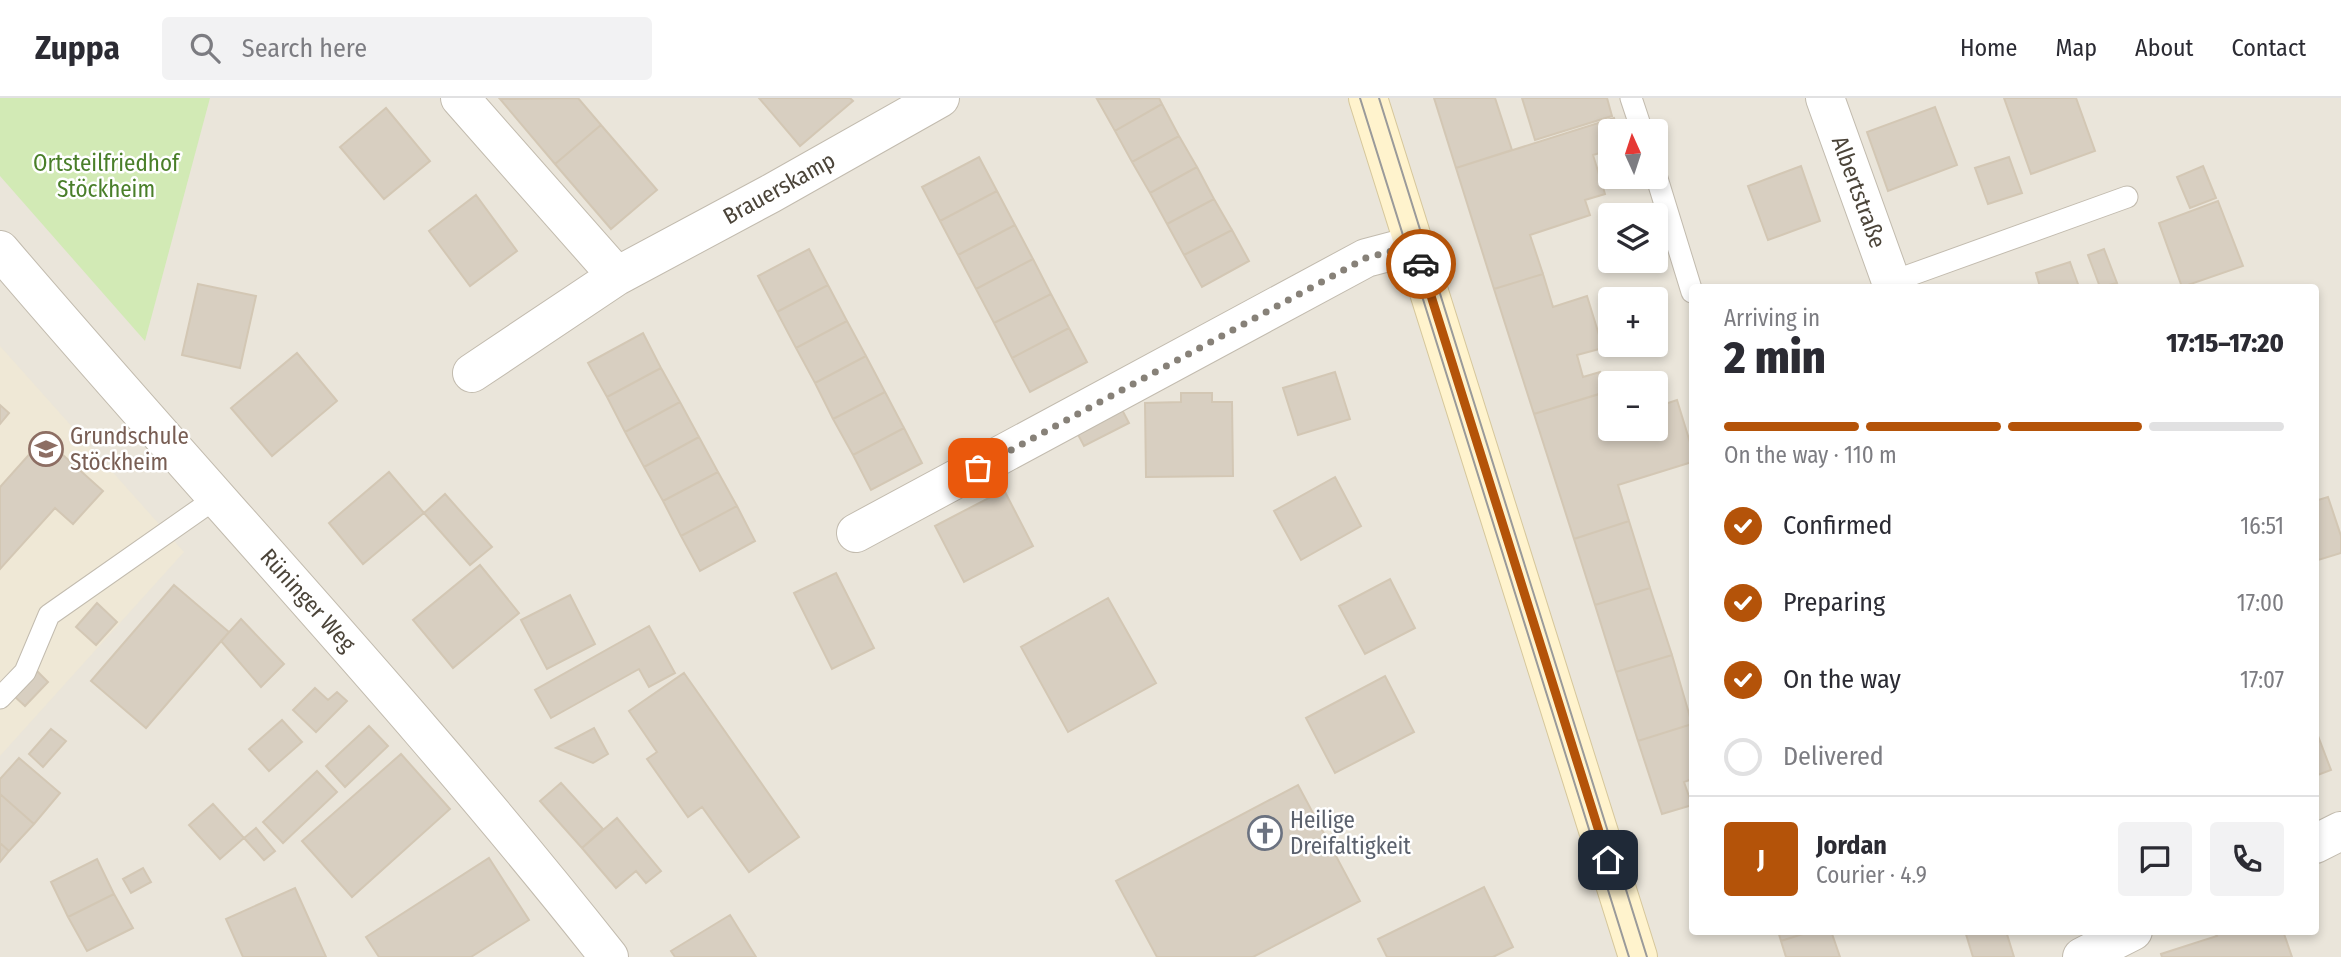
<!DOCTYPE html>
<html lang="en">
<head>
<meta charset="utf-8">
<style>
	body { margin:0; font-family:"Fira Sans Condensed",sans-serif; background:#f2f2f3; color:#2b2b33; height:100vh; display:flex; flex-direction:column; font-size:26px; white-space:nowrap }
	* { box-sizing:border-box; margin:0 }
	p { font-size:23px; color:#7c7c81 }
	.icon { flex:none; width:38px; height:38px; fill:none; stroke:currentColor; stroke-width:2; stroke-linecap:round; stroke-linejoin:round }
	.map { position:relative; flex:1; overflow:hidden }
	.details { position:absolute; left:1689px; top:186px; width:630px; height:651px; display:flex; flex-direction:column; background:#fff; border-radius:7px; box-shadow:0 4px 10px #0003 }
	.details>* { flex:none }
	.needle { width:46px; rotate:357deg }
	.buttons { position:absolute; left:1598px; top:21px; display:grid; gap:14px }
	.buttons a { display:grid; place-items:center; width:70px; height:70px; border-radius:7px; background:#fff; box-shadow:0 4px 10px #0003; font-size:35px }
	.pin { position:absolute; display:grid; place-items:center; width:60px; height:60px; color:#fff; margin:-30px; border-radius:14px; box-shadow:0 4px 10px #0006 }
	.courier { position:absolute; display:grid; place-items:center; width:70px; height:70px; margin:-35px; border:5px solid #b45309; border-radius:50%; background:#fff; color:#222; box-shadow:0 2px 9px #0007 }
	.head em { font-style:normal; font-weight:800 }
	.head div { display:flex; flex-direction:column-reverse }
	.head { display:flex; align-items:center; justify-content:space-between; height:119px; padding:0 35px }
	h1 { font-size:46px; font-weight:800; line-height:52px }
	.bar { display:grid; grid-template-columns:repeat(4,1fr); gap:10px 7px; align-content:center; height:84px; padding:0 35px }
	.bar i { height:9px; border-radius:5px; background:#e1e1e2 }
	.bar .current { background:#b45309 }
	.bar p { grid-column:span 4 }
	.line { display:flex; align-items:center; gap:18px; padding:0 35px; border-top:2px solid #e1e1e2 }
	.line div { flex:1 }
	.round { display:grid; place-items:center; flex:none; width:74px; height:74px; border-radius:7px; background:#f2f2f3 }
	ol { padding:0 35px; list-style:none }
	li { display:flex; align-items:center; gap:21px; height:77px }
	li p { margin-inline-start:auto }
	li .icon { padding:7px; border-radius:50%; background:#b45309; color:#fff; stroke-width:4 }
	li:last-child { color:#7c7c81 }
	li i { width:38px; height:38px; border:4px solid #e1e1e2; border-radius:50% }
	header { display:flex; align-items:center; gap:42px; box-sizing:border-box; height:98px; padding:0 35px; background:#fff; border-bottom:2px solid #e1e1e2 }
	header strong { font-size:33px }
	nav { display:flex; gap:38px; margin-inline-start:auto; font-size:24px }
	.search { width:490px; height:63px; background:#f2f2f3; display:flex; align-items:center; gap:18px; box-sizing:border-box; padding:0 24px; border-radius:7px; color:#7c7c81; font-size:26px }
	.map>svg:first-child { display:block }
	.residential { fill:#eae5da; fill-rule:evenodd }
	.education { fill:#efe8d6 }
	.green { fill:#d2eab5 }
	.building { fill:#d8cfc1; stroke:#d3c7b4; stroke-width:2 }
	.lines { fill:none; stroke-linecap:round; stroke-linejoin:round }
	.lane-casing { stroke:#c2bbae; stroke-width:23 }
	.street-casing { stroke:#c2bbae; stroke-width:40 }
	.secondary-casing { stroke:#d6c79b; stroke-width:40 }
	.lane { stroke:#fff; stroke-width:21 }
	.street { stroke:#fff; stroke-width:38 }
	.secondary { stroke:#fff3cd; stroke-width:38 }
	.tram { stroke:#9a9a9a; stroke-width:2 }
	.done { stroke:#878178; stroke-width:7; stroke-dasharray:0 12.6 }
	.route { stroke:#b45309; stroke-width:9 }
	.labels { text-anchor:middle; stroke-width:5; stroke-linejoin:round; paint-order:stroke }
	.park-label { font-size:23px; fill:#4a7f2a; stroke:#fff }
	.street-label { font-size:23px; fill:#4b4439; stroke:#fff }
	.education-label { font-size:23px; fill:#785e54; stroke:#fff; text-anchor:start }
	.worship-label { font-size:23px; fill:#5b616d; stroke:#fff; text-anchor:start }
</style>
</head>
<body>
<header>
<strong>Zuppa</strong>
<div class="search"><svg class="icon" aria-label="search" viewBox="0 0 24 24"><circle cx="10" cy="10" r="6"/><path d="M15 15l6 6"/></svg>Search here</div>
<nav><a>Home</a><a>Map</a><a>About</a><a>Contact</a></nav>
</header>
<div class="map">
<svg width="2341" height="859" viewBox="0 0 2341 859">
	<rect width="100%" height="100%" fill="#f6f3ec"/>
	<path class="residential" d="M 0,0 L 2341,0 L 2341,859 L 0,859 ZM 1610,33 L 1656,33 L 1656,79 L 1610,79 ZM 1610,117 L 1656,117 L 1656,163 L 1610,163 ZM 1692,189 L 2315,189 L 2315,833 L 1692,833 ZM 1610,201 L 1656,201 L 1656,247 L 1610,247 ZM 1610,285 L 1656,285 L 1656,331 L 1610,331 Z"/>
	<path class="education" d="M 0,248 L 184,454 L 0,658 Z"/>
	<path class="green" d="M 0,0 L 210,0 L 145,243 L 0,78 Z"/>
	<path class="building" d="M 578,0 L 601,27 L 555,66 L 500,1 Z
		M 759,0 L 850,0 L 853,3 L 800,48 Z
		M 1159,0 L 1162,6 L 1115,33 L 1097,1 Z
		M 1434,0 L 1495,0 L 1512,52 L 1456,70 Z
		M 1522,0 L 1607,0 L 1612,18 L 1535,42 Z
		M 2004,0 L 2076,0 L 2095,53 L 2031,76 Z
		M 1162,6 L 1179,38 L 1132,64 L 1115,33 Z
		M 1935,9 L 1957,67 L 1888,93 L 1867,34 Z
		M 386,10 L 430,63 L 384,101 L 340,49 Z
		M 1614,20 L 1618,33 L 1610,33 L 1610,52 L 1593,57 L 1605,96 L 1585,102 L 1590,117 L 1530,137 L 1543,176 L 1494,191 L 1456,70 Z
		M 601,27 L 657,92 L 611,131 L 555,66 Z
		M 1179,38 L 1197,69 L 1150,95 L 1132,64 Z
		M 979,59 L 997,93 L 940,123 L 922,89 Z
		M 2009,59 L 2022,95 L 1988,106 L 1975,70 Z
		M 1801,68 L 1820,123 L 1768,142 L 1748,88 Z
		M 2203,68 L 2216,100 L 2190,110 L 2177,79 Z
		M 1197,69 L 1214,101 L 1167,126 L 1150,95 Z
		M 997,93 L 1015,127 L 958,157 L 940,123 Z
		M 476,97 L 517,153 L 470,188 L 429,133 Z
		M 1214,101 L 1232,132 L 1184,157 L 1167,126 Z
		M 2218,103 L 2243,168 L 2182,189 L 2159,125 Z
		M 1015,127 L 1033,161 L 976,191 L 958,157 Z
		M 1232,132 L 1249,163 L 1202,189 L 1184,157 Z
		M 809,151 L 828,187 L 777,214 L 758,178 Z
		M 2104,151 L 2117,185 L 2100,189 L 2088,157 Z
		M 1033,161 L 1051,196 L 994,225 L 976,191 Z
		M 2070,164 L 2079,189 L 2040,189 L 2036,175 Z
		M 1543,176 L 1553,209 L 1587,198 L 1603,250 L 1577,257 L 1583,279 L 1600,274 L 1606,294 L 1534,316 L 1494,191 Z
		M 198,186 L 256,198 L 240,270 L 182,257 Z
		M 828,187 L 847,223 L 796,250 L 777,214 Z
		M 1051,196 L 1069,230 L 1012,260 L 994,225 Z
		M 847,223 L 866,258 L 815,285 L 796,250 Z
		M 1069,230 L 1087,264 L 1030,294 L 1012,260 Z
		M 643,235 L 661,270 L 607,299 L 588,265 Z
		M 297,255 L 337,303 L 272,358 L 231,310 Z
		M 866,258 L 885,294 L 833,321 L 815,285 Z
		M 661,270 L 680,304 L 625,334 L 607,299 Z
		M 1335,274 L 1350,321 L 1298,337 L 1283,290 Z
		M 1608,293 L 1610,331 L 1656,331 L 1656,309 L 1677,302 L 1692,351 L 1692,364 L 1618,387 L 1629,423 L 1574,441 L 1534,316 Z
		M 885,294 L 904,330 L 853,357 L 833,321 Z
		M 1181,295 L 1212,295 L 1212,304 L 1232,304 L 1233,378 L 1146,379 L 1145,305 L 1181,304 Z
		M 680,304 L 699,339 L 644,369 L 625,334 Z
		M 1119,306 L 1129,325 L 1084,348 L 1074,329 Z
		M 0,307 L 9,315 L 0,326 Z
		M 904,330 L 922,365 L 871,392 L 853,357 Z
		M 699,339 L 718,374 L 663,403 L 644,369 Z
		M 44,340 L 103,393 L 73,426 L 55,410 L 0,471 L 0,389 Z
		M 389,374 L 424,415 L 363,466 L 329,425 Z
		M 718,374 L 737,408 L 681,438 L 663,403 Z
		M 1335,379 L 1361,428 L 1301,462 L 1274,413 Z
		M 1004,392 L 1033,448 L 964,484 L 935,428 Z
		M 445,396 L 492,449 L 470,467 L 424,415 Z
		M 2328,399 L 2341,438 L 2341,455 L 2315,463 L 2315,403 Z
		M 737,408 L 755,443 L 700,473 L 681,438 Z
		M 1629,423 L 1650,490 L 1595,507 L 1574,441 Z
		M 480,467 L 519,515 L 453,570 L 413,522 Z
		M 836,475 L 874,550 L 832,571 L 794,495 Z
		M 1390,481 L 1415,530 L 1365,556 L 1339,508 Z
		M 174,487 L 229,534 L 146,630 L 91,583 Z
		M 1650,490 L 1672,557 L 1616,574 L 1595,507 Z
		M 570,497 L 595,546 L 547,571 L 521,522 Z
		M 1108,500 L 1156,585 L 1068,634 L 1021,549 Z
		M 97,505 L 117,524 L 96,547 L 76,529 Z
		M 241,521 L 284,566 L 261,589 L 221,543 Z
		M 649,528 L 675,575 L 649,589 L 639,571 L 551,620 L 535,592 Z
		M 1672,557 L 1692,626 L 1638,643 L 1616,574 Z
		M 37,573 L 48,584 L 25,608 L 14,598 Z
		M 684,575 L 799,739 L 749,774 L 702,709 L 688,719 L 647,661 L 657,654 L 629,613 Z
		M 1385,578 L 1414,634 L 1335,675 L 1306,620 Z
		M 315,590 L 328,602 L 337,594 L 347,603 L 316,634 L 293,612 Z
		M 282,622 L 302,644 L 269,673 L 249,651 Z
		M 1692,626 L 1692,681 L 1684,684 L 1692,707 L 1662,716 L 1638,643 Z
		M 369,628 L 388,648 L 345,689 L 326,668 Z
		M 594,630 L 608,656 L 593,665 L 556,650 Z
		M 2315,630 L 2331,672 L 2315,678 Z
		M 51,631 L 66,643 L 43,669 L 29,656 Z
		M 401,656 L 450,711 L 352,799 L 302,743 Z
		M 19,660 L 60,695 L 34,726 L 0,696 L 0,681 Z
		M 317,673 L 337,694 L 283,745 L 263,724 Z
		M 561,685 L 603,731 L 582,750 L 540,703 Z
		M 1298,687 L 1360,803 L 1253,859 L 1157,859 L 1116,783 Z
		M 0,696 L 34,726 L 9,753 L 0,745 Z
		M 213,706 L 244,740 L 220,761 L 189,727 Z
		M 617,720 L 661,773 L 646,785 L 636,773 L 616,790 L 582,750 Z
		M 256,730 L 275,753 L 264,762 L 244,740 Z
		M 0,745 L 9,753 L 0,764 Z
		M 489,760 L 529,822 L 471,859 L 379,859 L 366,839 Z
		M 97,761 L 114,796 L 68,819 L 51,784 Z
		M 143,770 L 151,784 L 131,795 L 123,781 Z
		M 1484,789 L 1513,849 L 1493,859 L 1387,859 L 1378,841 Z
		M 295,790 L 326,859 L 243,859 L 226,821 Z
		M 114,796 L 133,830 L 87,853 L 68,819 Z
		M 730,817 L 756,859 L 675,859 L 671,853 Z
		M 1778,833 L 1812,833 L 1781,843 Z
		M 1812,833 L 1831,833 L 1840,859 L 1786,859 L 1781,843 Z
		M 1965,833 L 2006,833 L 2014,859 L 1973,859 Z
		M 2214,833 L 2283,833 L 2292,859 L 2162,859 L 2161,856 L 2217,838 Z"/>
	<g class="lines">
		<g class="lane-casing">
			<path id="lane" d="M 1631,0 L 1642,33
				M 1656,77 L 1692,194
				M 1891,184 L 2127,99
				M 0,600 L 25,574 L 49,517 L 216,400"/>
		</g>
		<g class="street-casing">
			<path id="street" d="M 460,0 L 617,178
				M 1825,0 L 1893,189
				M 0,152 C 202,389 416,614 609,859
				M 472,275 L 617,178 L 770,96 L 940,0
				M 856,435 L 1366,160 L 1415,147
				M 2315,746 L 2341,733
				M 2082,859 L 2133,833"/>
		</g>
		<g class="secondary-casing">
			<path id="secondary" d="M 1368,0 L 1638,859"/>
		</g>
		<use href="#lane" class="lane"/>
		<use href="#street" class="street"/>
		<use href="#secondary" class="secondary"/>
		<path class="tram" d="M 1360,0 L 1629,859
			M 1379,0 L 1647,859"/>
	</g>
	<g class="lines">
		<path class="done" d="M 978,370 L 1366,160 L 1415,147 L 1421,166"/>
		<path class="route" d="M 1421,166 L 1608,762"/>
	</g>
	<defs>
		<g id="school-ring" transform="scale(1.75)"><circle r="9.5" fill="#fff" stroke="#8d6e63" stroke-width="1.5"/><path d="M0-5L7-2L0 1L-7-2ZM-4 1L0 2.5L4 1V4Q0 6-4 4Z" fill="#8d6e63"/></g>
		<g id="church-ring" transform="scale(1.75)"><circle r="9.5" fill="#fff" stroke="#6b7280" stroke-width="1.5"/><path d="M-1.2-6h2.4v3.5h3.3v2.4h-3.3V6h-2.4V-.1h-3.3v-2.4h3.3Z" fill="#6b7280"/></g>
	</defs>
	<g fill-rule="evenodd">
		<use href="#school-ring" x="46" y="351"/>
		<use href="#church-ring" x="1265" y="735"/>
	</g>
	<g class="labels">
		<g class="park-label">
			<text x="106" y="73">Ortsteilfriedhof<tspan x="106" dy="26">Stöckheim</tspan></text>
		</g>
		<g class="street-label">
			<text transform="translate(779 90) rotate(-29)" y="8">Brauerskamp</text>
			<text transform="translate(1859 94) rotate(70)" y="8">Albertstraße</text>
			<text transform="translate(308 502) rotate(48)" y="8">Rüninger Weg</text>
		</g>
		<g class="education-label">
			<text x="70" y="346">Grundschule<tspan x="70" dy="26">Stöckheim</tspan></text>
		</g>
		<g class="worship-label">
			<text x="1290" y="730">Heilige<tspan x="1290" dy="26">Dreifaltigkeit</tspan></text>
		</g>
	</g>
</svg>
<div class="buttons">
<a><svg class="needle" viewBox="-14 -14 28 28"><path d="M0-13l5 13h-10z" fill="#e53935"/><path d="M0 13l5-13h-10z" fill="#7c7c81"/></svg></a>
<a><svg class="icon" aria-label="layers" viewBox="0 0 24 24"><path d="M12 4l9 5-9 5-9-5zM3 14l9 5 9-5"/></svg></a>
<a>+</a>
<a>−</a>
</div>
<div class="pin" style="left:978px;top:370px;background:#ea580c"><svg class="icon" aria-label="bag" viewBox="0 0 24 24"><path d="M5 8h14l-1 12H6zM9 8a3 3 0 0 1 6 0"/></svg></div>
<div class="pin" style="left:1608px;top:762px;background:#1f2937"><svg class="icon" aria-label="home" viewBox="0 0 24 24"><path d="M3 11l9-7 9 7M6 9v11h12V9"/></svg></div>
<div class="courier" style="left:1421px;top:166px"><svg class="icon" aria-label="car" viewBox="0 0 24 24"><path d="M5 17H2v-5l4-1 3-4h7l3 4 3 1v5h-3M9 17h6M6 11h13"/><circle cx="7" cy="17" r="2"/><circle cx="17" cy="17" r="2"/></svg></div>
<section class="details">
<div class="head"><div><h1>2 min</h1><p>Arriving in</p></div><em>17:15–17:20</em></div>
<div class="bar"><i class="current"></i><i class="current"></i><i class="current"></i><i></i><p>On the way · 110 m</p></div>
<ol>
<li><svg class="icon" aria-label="check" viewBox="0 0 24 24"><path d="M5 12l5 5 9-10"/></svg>Confirmed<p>16:51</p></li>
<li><svg class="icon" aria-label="check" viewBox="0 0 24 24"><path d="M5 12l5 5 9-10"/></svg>Preparing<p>17:00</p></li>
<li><svg class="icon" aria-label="check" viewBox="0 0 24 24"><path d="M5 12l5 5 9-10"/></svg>On the way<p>17:07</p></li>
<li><i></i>Delivered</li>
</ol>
<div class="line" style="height:126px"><b class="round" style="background:#b45309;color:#fff">J</b><div><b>Jordan</b><p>Courier · 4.9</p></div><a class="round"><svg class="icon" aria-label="chat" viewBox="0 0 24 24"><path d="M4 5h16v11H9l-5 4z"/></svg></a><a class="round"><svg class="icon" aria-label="phone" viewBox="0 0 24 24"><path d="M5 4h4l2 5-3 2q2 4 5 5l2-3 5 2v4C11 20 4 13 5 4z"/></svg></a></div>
</section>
</div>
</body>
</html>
